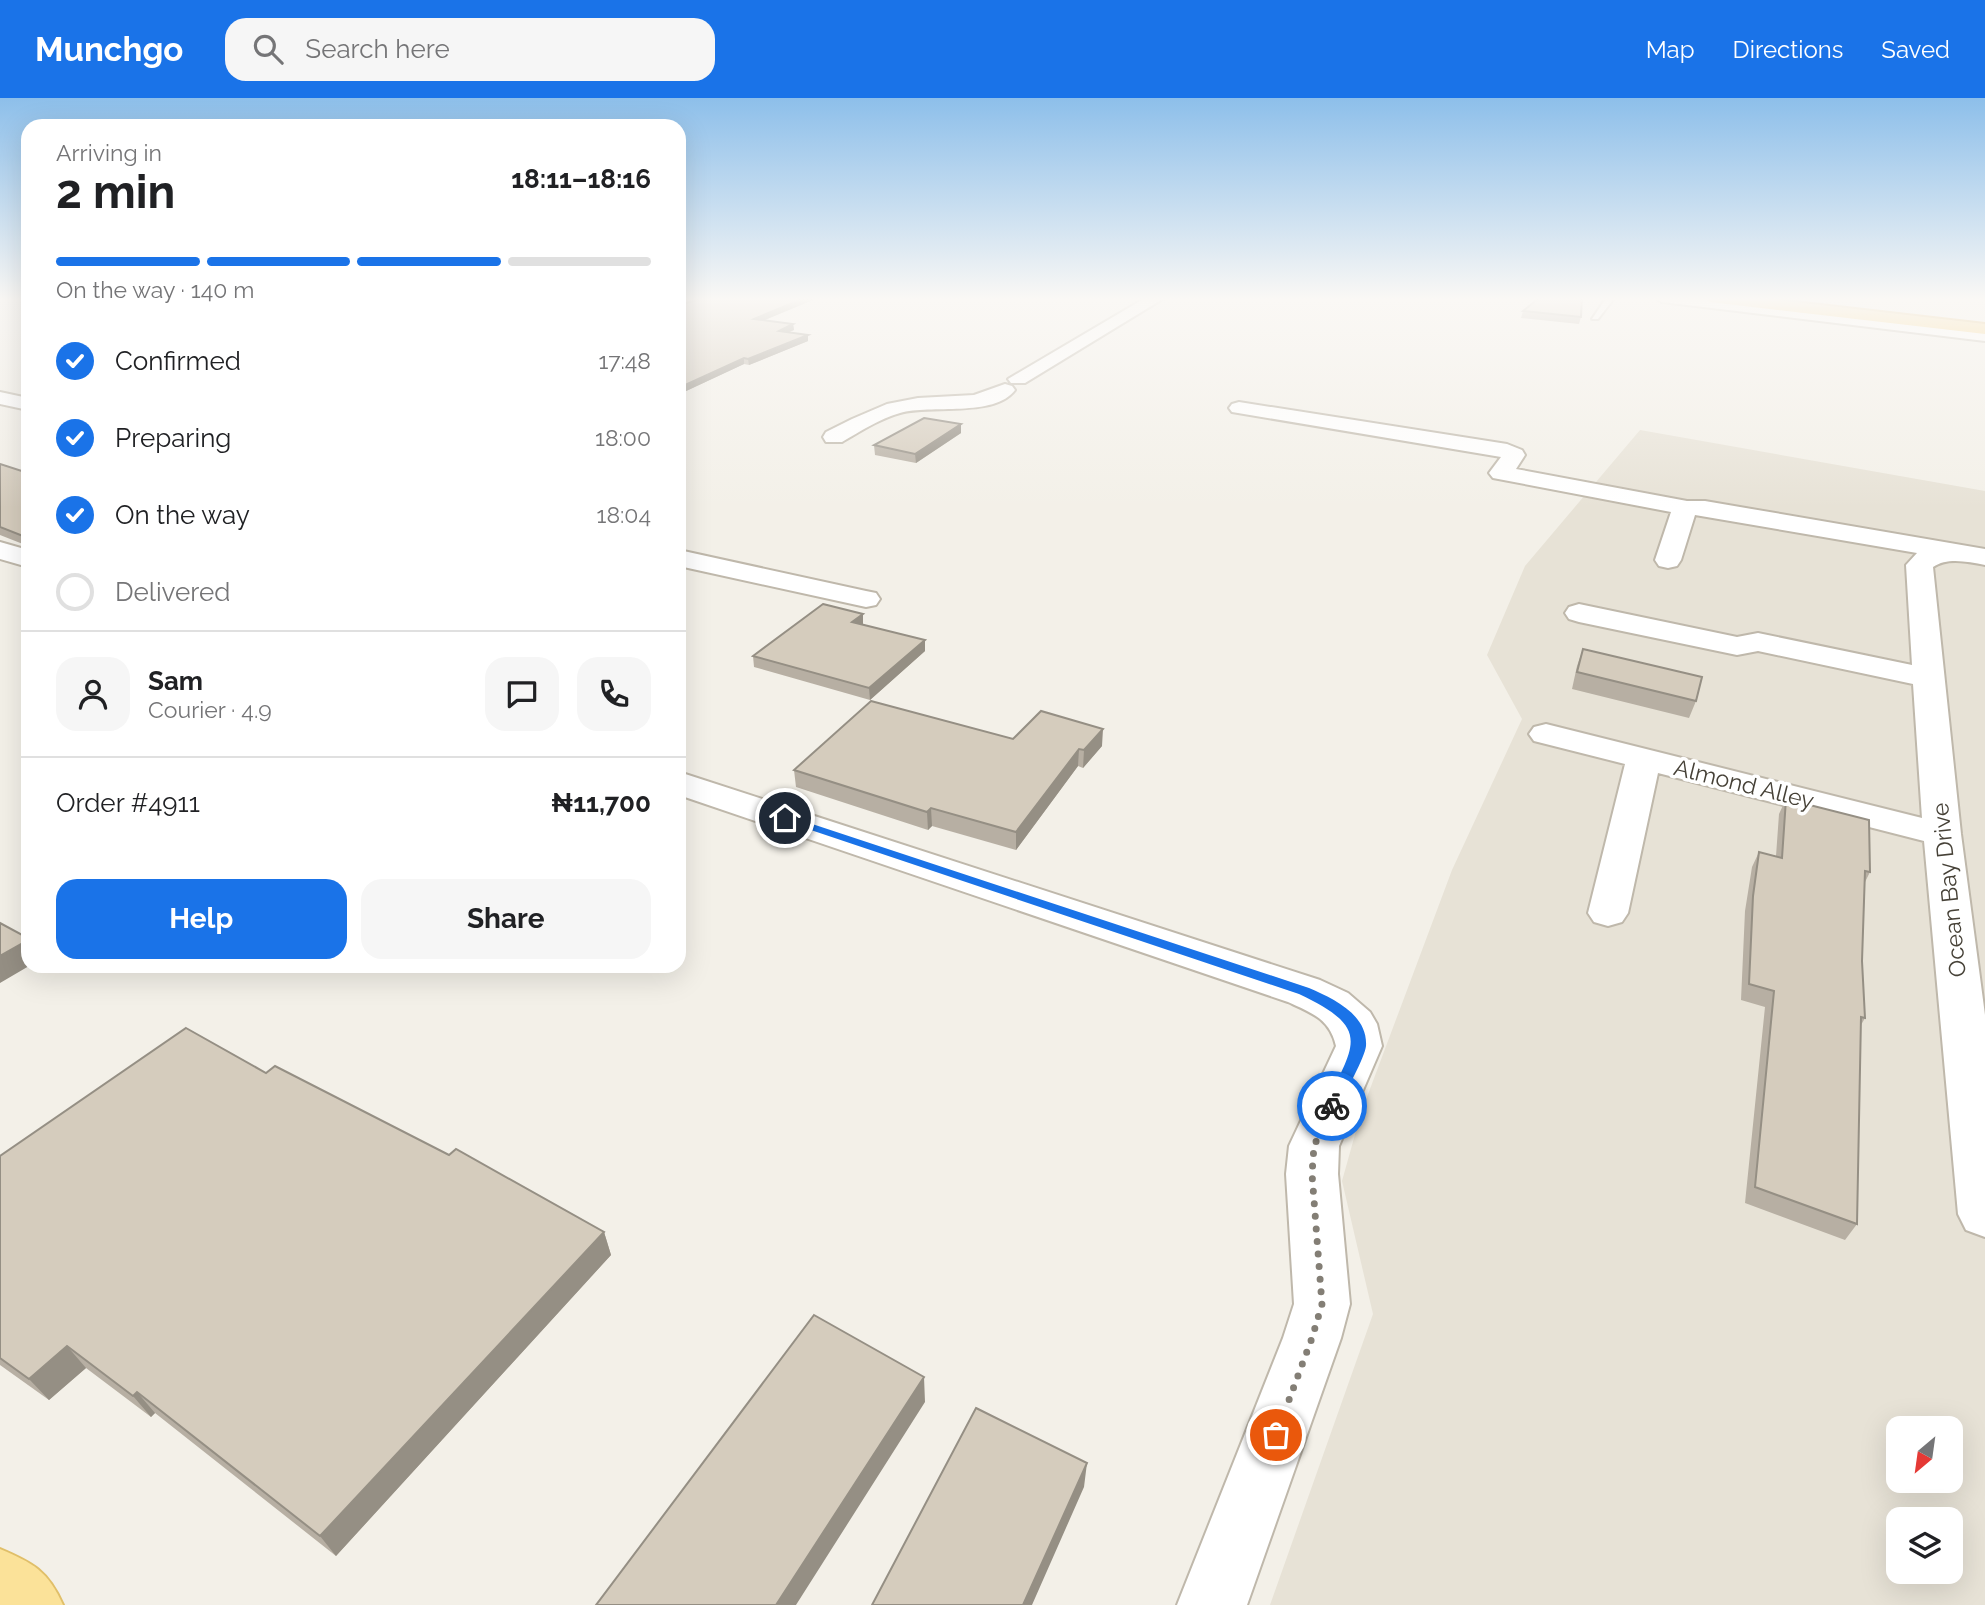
<!DOCTYPE html>
<html lang="en">
<head>
<meta charset="utf-8">
<style>
	body { margin:0; font-family:Raleway,sans-serif; background:#f6f6f6; color:#202124; height:100vh; display:flex; flex-direction:column; font-size:26px; white-space:nowrap }
	* { box-sizing:border-box; margin:0 }
	p { font-size:23px; color:#757577 }
	.icon { flex:none; width:38px; height:38px; fill:none; stroke:currentColor; stroke-width:2; stroke-linecap:round; stroke-linejoin:round }
	.map { position:relative; flex:1; overflow:hidden }
	.side { position:absolute; left:21px; top:21px; width:665px; height:854px; display:flex; flex-direction:column; background:#fff; border-radius:21px; box-shadow:0 7px 28px #0002 }
	.side>* { flex:none }
	.needle { width:46px; rotate:209deg }
	.controls { position:absolute; left:1886px; top:1318px; display:grid; gap:14px }
	.controls a { display:grid; place-items:center; width:77px; height:77px; border-radius:14px; background:#fff; box-shadow:0 7px 28px #0002; font-size:35px }
	.pin { position:absolute; display:grid; place-items:center; width:60px; height:60px; color:#fff; margin:-30px; border:4px solid #fff; border-radius:50%; box-shadow:0 2px 7px #0007 }
	.courier { position:absolute; display:grid; place-items:center; width:70px; height:70px; margin:-35px; border:5px solid #1a73e8; border-radius:50%; background:#fff; color:#222; box-shadow:0 2px 9px #0007 }
	.overview em { font-style:normal; font-weight:700 }
	.overview div { display:flex; flex-direction:column-reverse }
	.overview { display:flex; align-items:center; justify-content:space-between; height:119px; padding:0 35px }
	h1 { font-size:46px; font-weight:700; line-height:52px }
	.bar { display:grid; grid-template-columns:repeat(4,1fr); gap:10px 7px; align-content:center; height:84px; padding:0 35px }
	.bar i { height:9px; border-radius:5px; background:#e0e0e0 }
	.bar .on { background:#1a73e8 }
	.bar p { grid-column:span 4 }
	.line { display:flex; align-items:center; gap:18px; padding:0 35px; border-top:2px solid #e0e0e0 }
	.line div { flex:1 }
	.round { display:grid; place-items:center; flex:none; width:74px; height:74px; border-radius:21px; background:#f6f6f6 }
	ol { padding:0 35px; list-style:none }
	li { display:flex; align-items:center; gap:21px; height:77px }
	li p { margin-inline-start:auto }
	li .icon { padding:7px; border-radius:50%; background:#1a73e8; color:#fff; stroke-width:4 }
	li:last-child { color:#757577 }
	li i { width:38px; height:38px; border:4px solid #e0e0e0; border-radius:50% }
	.button { display:flex; gap:14px; margin-top:auto; padding:14px 35px }
	.button a { flex:1; height:80px; border-radius:21px; background:#1a73e8; color:#fff; font-size:28px; font-weight:700; line-height:80px; text-align:center }
	.button a+a { background:#f6f6f6; color:#202124 }
	header { display:flex; align-items:center; gap:42px; box-sizing:border-box; height:98px; padding:0 35px; background:#1a73e8; color:#fff }
	header strong { font-size:33px }
	nav { display:flex; gap:38px; margin-inline-start:auto; font-size:24px }
	.search { width:490px; height:63px; background:#f6f6f6; display:flex; align-items:center; gap:18px; box-sizing:border-box; padding:0 24px; border-radius:21px; color:#757577; font-size:26px }
	.map>svg:first-child { display:block }
	.residential { fill:#e7e2d6; fill-rule:evenodd }
	.lines { fill:none; stroke-linecap:round; stroke-linejoin:round }
	.lane-casing { stroke:#bfb8ab; stroke-width:4 }
	.street-casing { stroke:#bfb8ab; stroke-width:4 }
	.primary-casing { stroke:#e0bf69; stroke-width:4 }
	.highway-casing { stroke:#d8a33d; stroke-width:4 }
	.lane { fill:#fff; fill-rule:evenodd }
	.street { fill:#fff; fill-rule:evenodd }
	.primary { fill:#fbe299; fill-rule:evenodd }
	.highway { fill:#f9ce6d; fill-rule:evenodd }
	.wall { fill:#b7afa3 }
	.shaded-wall { fill:#958f84 }
	.building { fill:#d5ccbd; stroke:#958f84; stroke-width:2 }
	.route { fill:#1a73e8 }
	.done { stroke:#837e75; stroke-width:7; stroke-dasharray:0 12.6 }
	.labels { text-anchor:middle; stroke-width:7; stroke-linejoin:round; paint-order:stroke }
	.street-label { font-size:23px; fill:#464137; stroke:#fff }
</style>
</head>
<body>
<header>
<strong>Munchgo</strong>
<div class="search"><svg class="icon" aria-label="search" viewBox="0 0 24 24"><circle cx="10" cy="10" r="6"/><path d="M15 15l6 6"/></svg>Search here</div>
<nav><a>Map</a><a>Directions</a><a>Saved</a></nav>
</header>
<div class="map">
<svg width="1985" height="1507" viewBox="0 0 1985 1507">
	<rect width="100%" height="100%" fill="#f3f0e8"/>
	<path class="residential" d="M 1640,332 L 1985,393 L 1985,1507 L 1270,1507 L 1373,1216 L 1342,1083 L 1361,1015 L 1452,772 L 1522,621 L 1487,557 L 1525,468 ZM 1899,1330 L 1951,1330 L 1951,1382 L 1899,1382 ZM 1899,1421 L 1951,1421 L 1951,1474 L 1899,1474 Z"/>
	<g class="lines">
		<g class="lane-casing">
			<path id="lane" d="M 1607,199 L 1615,199 L 1598,221 L 1592,221 Z"/>
		</g>
		<g class="street-casing">
			<path id="street" d="M 708,199 L 706,202 L 679,210 L 679,200 Z
				M 1147,199 L 1166,199 L 1025,285 L 1011,285 L 1008,281 Z
				M 1654,199 L 1702,199 L 1985,233 L 1985,243 L 1662,204 Z
				M 1005,286 L 1012,288 L 1015,292 C 994,320 930,306 900,315 C 879,321 861,333 842,344 L 826,344 L 823,339 L 826,334 L 852,321 L 887,306 L 918,300 L 974,297 Z
				M 0,294 L 28,300 L 28,312 L 0,306 Z
				M 1239,304 L 1507,346 L 1522,352 L 1525,357 L 1516,371 L 1687,403 L 1705,403 L 1985,451 L 1985,467 C 1968,464 1948,459 1933,469 L 1961,736 L 1985,917 L 1985,1139 L 1966,1132 L 1958,1116 L 1924,743 L 1658,675 L 1628,815 L 1622,824 L 1608,828 L 1594,824 L 1588,815 L 1625,666 L 1534,643 L 1529,636 L 1534,629 L 1546,626 L 1922,720 L 1913,586 L 1758,553 L 1737,557 L 1579,524 L 1569,521 L 1565,515 L 1569,509 L 1579,506 L 1737,539 L 1758,535 L 1912,567 L 1906,467 L 1917,455 L 1695,417 L 1681,462 L 1677,468 L 1668,470 L 1659,468 L 1655,462 L 1671,414 L 1493,380 L 1489,375 L 1501,359 L 1232,314 L 1229,310 L 1232,306 Z
				M 0,444 L 28,452 L 28,469 L 0,461 Z
				M 679,452 L 866,493 L 876,495 L 880,501 L 876,507 L 866,509 L 679,468 Z
				M 679,674 L 1320,882 L 1348,895 L 1370,914 L 1377,926 L 1382,948 L 1339,1048 L 1338,1076 L 1350,1206 L 1341,1240 L 1247,1507 L 1177,1507 L 1283,1240 L 1294,1206 L 1286,1076 L 1289,1048 L 1336,948 C 1330,921 1312,915 1288,904 L 679,697 Z"/>
		</g>
		<g class="primary-casing">
			<path id="primary" d="M 0,1451 C 33,1465 48,1473 63,1507 L 0,1507 Z"/>
		</g>
		<g class="highway-casing">
			<path id="highway" d="M 1702,199 L 1751,199 L 1985,226 L 1985,236 L 1710,204 Z"/>
		</g>
		<use href="#lane" class="lane"/>
		<use href="#street" class="street"/>
		<use href="#primary" class="primary"/>
		<use href="#highway" class="highway"/>
	</g>
	<path class="wall" d="M 820,199 L 765,222 L 793,226 L 794,232 L 789,234 L 808,243 L 749,267 L 744,266 L 684,294 L 679,293 L 679,207 Z
		M 1523,213 L 1581,219 L 1579,226 L 1521,220 Z
		M 961,326 L 961,335 L 916,365 L 875,357 L 874,347 Z
		M 0,366 L 28,375 L 28,448 L 0,437 Z
		M 863,516 L 863,526 L 925,553 L 870,602 L 754,569 L 753,558 Z
		M 1583,551 L 1696,603 L 1689,620 L 1572,591 L 1577,568 Z
		M 1013,641 L 1102,648 L 1083,670 L 1078,668 L 1016,752 L 932,728 L 928,732 L 796,689 L 794,672 Z
		M 1786,701 L 1870,774 L 1865,784 L 1862,863 L 1865,920 L 1861,927 L 1857,1126 L 1845,1142 L 1745,1105 L 1765,909 L 1741,902 L 1745,813 L 1752,769 L 1759,754 L 1776,758 L 1779,716 Z
		M 266,975 L 449,1057 L 604,1134 L 611,1157 L 336,1458 L 155,1315 L 151,1319 L 86,1270 L 49,1302 L 0,1267 L 0,1058 Z"/>
	<path class="shaded-wall" d="M 807,199 L 820,199 L 755,226 L 754,221 Z
		M 793,226 L 794,232 L 779,238 L 779,233 Z
		M 808,237 L 808,243 L 749,267 L 748,261 Z
		M 744,260 L 744,266 L 684,294 L 683,288 Z
		M 961,326 L 961,335 L 916,365 L 915,356 Z
		M 863,516 L 863,527 L 852,524 Z
		M 925,542 L 925,553 L 870,602 L 869,590 Z
		M 1103,631 L 1102,648 L 1083,670 L 1084,652 Z
		M 1079,651 L 1078,668 L 1016,752 L 1016,734 Z
		M 931,710 L 932,728 L 928,732 L 927,714 Z
		M 28,842 L 29,868 L 0,885 L 0,858 Z
		M 604,1134 L 611,1157 L 336,1458 L 320,1438 Z
		M 67,1248 L 86,1270 L 49,1302 L 29,1281 Z
		M 924,1279 L 925,1304 L 796,1507 L 776,1507 Z
		M 137,1294 L 155,1315 L 151,1319 L 133,1298 Z
		M 1087,1365 L 1084,1389 L 1032,1507 L 1023,1507 Z"/>
	<path class="building" d="M 706,199 L 807,199 L 754,221 L 793,226 L 779,233 L 808,237 L 748,261 L 744,260 L 683,288 L 679,287 L 679,207 Z
		M 1540,199 L 1582,199 L 1581,219 L 1523,213 Z
		M 924,320 L 961,326 L 915,356 L 874,347 Z
		M 0,366 L 28,375 L 28,440 L 0,429 Z
		M 823,506 L 863,516 L 852,524 L 925,542 L 869,590 L 753,558 Z
		M 1583,551 L 1702,579 L 1696,603 L 1577,574 Z
		M 871,603 L 1013,641 L 1041,613 L 1103,631 L 1084,652 L 1079,651 L 1016,734 L 931,710 L 927,714 L 794,672 Z
		M 1786,701 L 1869,722 L 1870,774 L 1865,773 L 1862,863 L 1865,920 L 1861,919 L 1857,1126 L 1755,1089 L 1774,893 L 1749,886 L 1753,798 L 1759,754 L 1782,760 Z
		M 0,825 L 28,840 L 28,842 L 0,858 Z
		M 186,930 L 266,975 L 275,968 L 449,1057 L 456,1051 L 604,1134 L 320,1438 L 137,1294 L 133,1298 L 67,1248 L 29,1281 L 0,1260 L 0,1058 Z
		M 814,1217 L 924,1279 L 776,1507 L 596,1507 Z
		M 976,1310 L 1087,1365 L 1023,1507 L 872,1507 Z"/>
	<linearGradient id="sky" x2="0" y2="1"><stop stop-color="#8dbfea"/><stop offset="0.49" stop-color="#faf8f5"/><stop offset="1" stop-color="#faf8f5" stop-opacity="0"/></linearGradient>
	<rect width="1985" height="410" fill="url(#sky)"/>
	<path class="route" d="M 785,717 L 1309,890 C 1332,900 1368,916 1366,948 C 1365,959 1345,995 1339,1008 L 1332,1014 L 1325,1008 C 1354,946 1373,931 1299,896 L 781,722 L 779,720 Z"/>
	<g class="lines">
		<path class="done" d="M 1276,1337 L 1312,1240 L 1322,1206 L 1312,1076 L 1314,1048 L 1332,1008"/>
	</g>
	<g class="labels">
		<g class="street-label">
			<text transform="translate(1744 686) rotate(14)" y="8">Almond Alley</text>
			<text transform="translate(1949 792) rotate(-96)" y="8">Ocean Bay Drive</text>
		</g>
	</g>
</svg>
<div class="controls">
<a><svg class="needle" viewBox="-14 -14 28 28"><path d="M0-13l5 13h-10z" fill="#e53935"/><path d="M0 13l5-13h-10z" fill="#757577"/></svg></a>
<a><svg class="icon" aria-label="layers" viewBox="0 0 24 24"><path d="M12 4l9 5-9 5-9-5zM3 14l9 5 9-5"/></svg></a>
</div>
<div class="pin" style="left:1276px;top:1337px;background:#ea580c"><svg class="icon" aria-label="bag" viewBox="0 0 24 24"><path d="M5 8h14l-1 12H6zM9 8a3 3 0 0 1 6 0"/></svg></div>
<div class="pin" style="left:785px;top:720px;background:#1f2937"><svg class="icon" aria-label="home" viewBox="0 0 24 24"><path d="M3 11l9-7 9 7M6 9v11h12V9"/></svg></div>
<div class="courier" style="left:1332px;top:1008px"><svg class="icon" aria-label="bike" viewBox="0 0 24 24"><circle cx="6" cy="16" r="4"/><circle cx="18" cy="16" r="4"/><path d="M6 16l4-8h5l3 8M10 8l3 8H6M13 5h3"/></svg></div>
<section class="side">
<div class="overview"><div><h1>2 min</h1><p>Arriving in</p></div><em>18:11–18:16</em></div>
<div class="bar"><i class="on"></i><i class="on"></i><i class="on"></i><i></i><p>On the way · 140 m</p></div>
<ol>
<li><svg class="icon" aria-label="check" viewBox="0 0 24 24"><path d="M5 12l5 5 9-10"/></svg>Confirmed<p>17:48</p></li>
<li><svg class="icon" aria-label="check" viewBox="0 0 24 24"><path d="M5 12l5 5 9-10"/></svg>Preparing<p>18:00</p></li>
<li><svg class="icon" aria-label="check" viewBox="0 0 24 24"><path d="M5 12l5 5 9-10"/></svg>On the way<p>18:04</p></li>
<li><i></i>Delivered</li>
</ol>
<div class="line" style="height:126px"><a class="round"><svg class="icon" aria-label="person" viewBox="0 0 24 24"><circle cx="12" cy="8" r="4"/><path d="M4 21q1-7 8-7t8 7"/></svg></a><div><b>Sam</b><p>Courier · 4.9</p></div><a class="round"><svg class="icon" aria-label="chat" viewBox="0 0 24 24"><path d="M4 5h16v11H9l-5 4z"/></svg></a><a class="round"><svg class="icon" aria-label="phone" viewBox="0 0 24 24"><path d="M5 4h4l2 5-3 2q2 4 5 5l2-3 5 2v4C11 20 4 13 5 4z"/></svg></a></div>
<div class="line" style="height:91px"><div>Order #4911</div><b>₦11,700</b></div>
<div class="button"><a>Help</a><a>Share</a></div>
</section>
</div>
</body>
</html>
